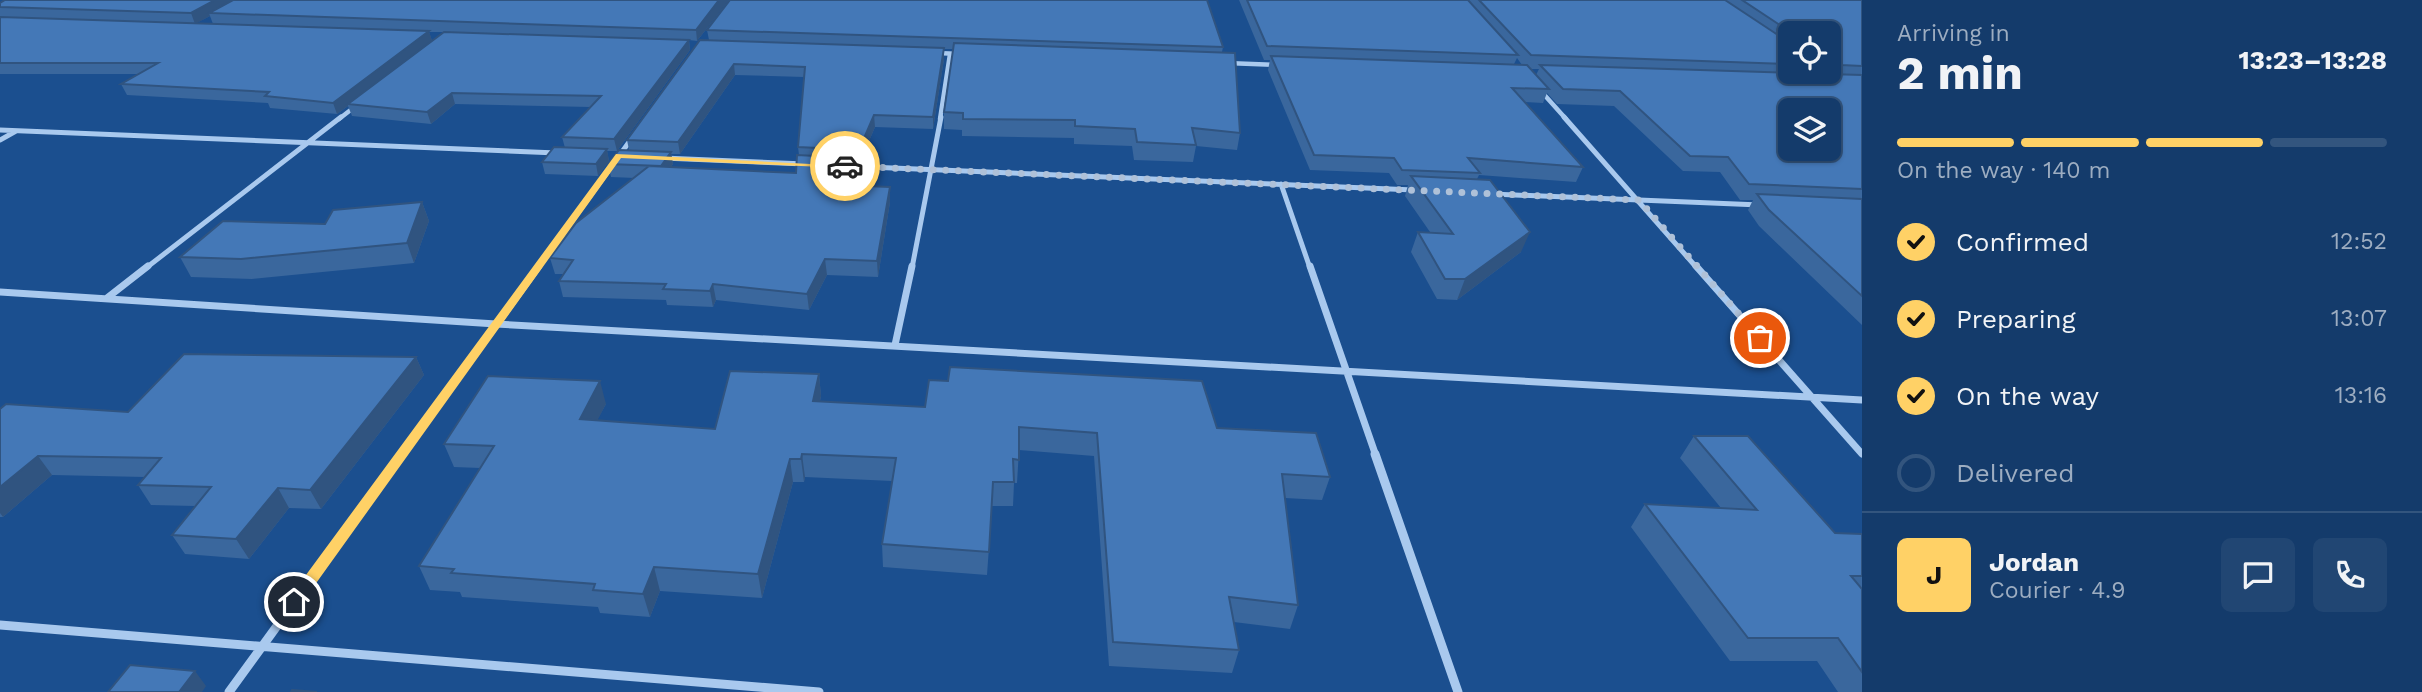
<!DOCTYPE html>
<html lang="en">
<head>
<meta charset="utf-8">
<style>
	body { margin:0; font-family:"Work Sans",sans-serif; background:#214673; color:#f1f3f6; height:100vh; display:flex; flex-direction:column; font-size:26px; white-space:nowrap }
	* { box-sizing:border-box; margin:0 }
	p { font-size:23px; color:#9dadc1 }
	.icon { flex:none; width:38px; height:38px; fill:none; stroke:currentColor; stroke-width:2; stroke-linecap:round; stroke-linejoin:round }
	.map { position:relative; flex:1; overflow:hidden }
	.sheet { display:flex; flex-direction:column; background:#143b6b; width:560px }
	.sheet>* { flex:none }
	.fabs { position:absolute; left:1778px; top:21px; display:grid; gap:14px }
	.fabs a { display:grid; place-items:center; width:63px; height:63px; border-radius:10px; background:#143b6b; box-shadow:0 2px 5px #0004,0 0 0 2px #33557e; font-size:35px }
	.pin { position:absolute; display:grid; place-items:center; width:60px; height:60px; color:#fff; margin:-30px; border:4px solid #fff; border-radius:50%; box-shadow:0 2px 7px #0007 }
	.courier { position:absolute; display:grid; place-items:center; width:70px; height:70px; margin:-35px; border:5px solid #ffd166; border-radius:50%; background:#fff; color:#222; box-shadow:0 2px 9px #0007 }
	.summary em { font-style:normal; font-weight:700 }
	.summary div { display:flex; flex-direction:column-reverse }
	.summary { display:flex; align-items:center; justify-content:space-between; height:119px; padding:0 35px }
	h1 { font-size:46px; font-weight:700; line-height:52px }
	.bar { display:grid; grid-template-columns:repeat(4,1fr); gap:10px 7px; align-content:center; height:84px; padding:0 35px }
	.bar i { height:9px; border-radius:5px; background:#33557e }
	.bar .current { background:#ffd166 }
	.bar p { grid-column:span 4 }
	.line { display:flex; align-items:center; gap:18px; padding:0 35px; border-top:2px solid #33557e }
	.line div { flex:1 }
	.round { display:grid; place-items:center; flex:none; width:74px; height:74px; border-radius:10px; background:#214673 }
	ol { padding:0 35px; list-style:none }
	li { display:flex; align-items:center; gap:21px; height:77px }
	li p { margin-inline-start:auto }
	li .icon { padding:7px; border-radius:50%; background:#ffd166; color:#111; stroke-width:4 }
	li:last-child { color:#9dadc1 }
	li i { width:38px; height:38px; border:4px solid #33557e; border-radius:50% }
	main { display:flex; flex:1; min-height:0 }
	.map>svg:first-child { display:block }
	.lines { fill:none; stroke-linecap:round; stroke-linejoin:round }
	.minor-far3 { stroke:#a9c9ee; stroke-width:4.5 }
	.minor-far2 { stroke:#a9c9ee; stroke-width:5 }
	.minor-far1 { stroke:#a9c9ee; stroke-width:7 }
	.minor { stroke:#a9c9ee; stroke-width:9 }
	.wall { fill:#3a679d; fill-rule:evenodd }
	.shaded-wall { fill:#305480 }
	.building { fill:#4478b7; stroke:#305480; stroke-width:2; fill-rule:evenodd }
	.route { fill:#ffd166 }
	.done { stroke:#afc1d8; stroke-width:7; stroke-dasharray:0 12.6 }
</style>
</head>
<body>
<main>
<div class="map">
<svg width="1862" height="692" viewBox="0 0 1862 692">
	<rect width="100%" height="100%" fill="#1b4f8f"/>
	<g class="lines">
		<path class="minor-far3" d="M 936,53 L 962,54
			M 1226,63 L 1277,65
			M 1540,90 L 1566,119
			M 339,119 L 357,105
			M 940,119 L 950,54"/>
		<path class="minor-far2" d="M 1564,117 L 1697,268
			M 0,130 L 557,153
			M 0,140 L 16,131
			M 663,158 L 805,164
			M 845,166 L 1414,190
			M 1281,184 L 1310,268
			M 1492,194 L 1760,205
			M 146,268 L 341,117
			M 538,268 L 632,138
			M 912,268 L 941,117"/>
		<path class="minor-far1" d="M 1310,266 L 1376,456
			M 1696,266 L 1862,454
			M 0,292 L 496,324 L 1862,400
			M 107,298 L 148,266
			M 895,345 L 912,266
			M 401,456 L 539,266"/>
		<path class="minor" d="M 1375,454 L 1458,692
			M 0,625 L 819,692
			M 229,692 L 402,454"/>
	</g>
	<path class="wall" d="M 729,0 L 697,41 L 689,40 L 690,50 L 617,151 L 607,151 L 609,161 L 598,176 L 545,174 L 542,162 L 565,148 L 562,137 L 590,107 L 455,104 L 431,124 L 352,116 L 348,106 L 337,114 L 270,108 L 268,103 L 127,95 L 121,84 L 139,74 L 0,74 L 0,3 ZM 210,16 L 213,24 L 196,23 ZM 429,32 L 443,32 L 432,41 Z
		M 1239,0 L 1862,0 L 1862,325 L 1759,226 L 1748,210 L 1753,200 L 1740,200 L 1720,172 L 1683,171 L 1614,106 L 1557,104 L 1547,93 L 1543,103 L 1525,102 L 1583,167 L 1576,182 L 1479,175 L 1477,179 L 1521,252 L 1457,300 L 1437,299 L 1411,252 L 1418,232 L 1430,232 L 1405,196 L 1408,185 L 1397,185 L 1389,173 L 1310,170 L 1268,70 L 1270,60 L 1264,60 ZM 1790,33 L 1829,33 L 1829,72 L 1821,72 L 1825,74 L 1818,74 L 1819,72 L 1790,72 ZM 1517,58 L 1522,65 L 1514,64 ZM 1530,69 L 1539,69 L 1536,75 Z
		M 707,30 L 1223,47 L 1222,52 L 1240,133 L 1237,150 L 1196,146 L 1193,162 L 1134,160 L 1132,146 L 1074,144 L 1074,138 L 962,136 L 962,130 L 944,129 L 944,112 L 953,49 L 944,49 L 944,59 L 933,129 L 875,127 L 860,162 L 855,161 L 855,172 L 849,185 L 890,202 L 878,277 L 827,275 L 809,310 L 716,300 L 713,307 L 667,305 L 666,300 L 563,297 L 559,281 L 563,274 L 555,274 L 550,258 L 635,178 L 611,177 L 608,164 L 629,150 L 627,140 L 709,40 ZM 735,75 L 804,77 L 798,147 L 799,155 L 796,173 L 671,167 L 673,164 L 671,154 L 680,154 Z
		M 422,202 L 429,221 L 414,263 L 252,279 L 191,277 L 180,257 Z
		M 416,357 L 424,375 L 321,509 L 289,508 L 249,559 L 185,554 L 172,535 L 195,506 L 151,505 L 138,485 L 145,477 L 52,475 L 3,517 L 0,517 L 0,409 L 128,412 Z
		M 819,374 L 821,396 L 820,401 L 1217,428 L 1330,477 L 1322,500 L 1285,498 L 1298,605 L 1290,629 L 1234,622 L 1239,650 L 1232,673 L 1109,666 L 1094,456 L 1019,450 L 1017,483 L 1014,483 L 1013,506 L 992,506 L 987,575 L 883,567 L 882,544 L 892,481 L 805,477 L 804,482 L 793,482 L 762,598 L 660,591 L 650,617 L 600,613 L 598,607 L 462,597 L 460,592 L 430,590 L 419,566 L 480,468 L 454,467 L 444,444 L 606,404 L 597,420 L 715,429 Z
		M 1694,436 L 1835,533 L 1862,534 L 1862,692 L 1838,692 L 1817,661 L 1730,661 L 1631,527 L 1645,504 L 1721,508 L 1680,458 Z"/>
	<path class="shaded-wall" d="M 215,0 L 239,0 L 209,13 L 210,16 L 195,24 L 191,13 Z
		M 719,0 L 729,0 L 697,41 L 696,30 Z
		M 429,31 L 432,41 L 348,104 L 348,106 L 337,114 L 333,103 Z
		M 689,40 L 690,50 L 617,151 L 614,139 Z
		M 944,48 L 944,59 L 933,129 L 933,117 Z
		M 734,64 L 735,75 L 680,154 L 678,142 Z
		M 452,93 L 455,104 L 431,124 L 427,112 Z
		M 874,115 L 875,127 L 860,162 L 859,150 Z
		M 607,149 L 609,161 L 598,176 L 596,164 Z
		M 671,152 L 673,164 L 663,179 L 661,166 Z
		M 854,158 L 855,172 L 843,200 L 842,185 Z
		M 890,187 L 890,202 L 878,277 L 877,261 Z
		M 422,202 L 429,221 L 414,263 L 407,243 Z
		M 1530,232 L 1521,252 L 1457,300 L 1465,279 Z
		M 825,259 L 827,275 L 809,310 L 807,294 Z
		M 713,284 L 716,300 L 713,307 L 710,291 Z
		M 416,357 L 424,375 L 321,509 L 310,490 Z
		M 819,374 L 821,396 L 815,424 L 813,401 Z
		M 600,381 L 606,404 L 586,442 L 580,419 Z
		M 802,454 L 805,477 L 804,482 L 801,459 Z
		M 38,456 L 52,475 L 3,517 L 0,513 L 0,487 Z
		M 790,459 L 793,482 L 762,598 L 758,574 Z
		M 278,488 L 289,508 L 249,559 L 236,539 Z
		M 654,567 L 660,591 L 650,617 L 643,594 Z
		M 195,671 L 206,686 L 202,692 L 179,692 Z"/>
	<path class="building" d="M 5,0 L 215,0 L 191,13 L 0,7 L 0,3 Z
		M 233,0 L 719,0 L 696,30 L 209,13 Z
		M 730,0 L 1207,0 L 1223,47 L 707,30 Z
		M 1247,0 L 1468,0 L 1518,55 L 1267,46 Z
		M 1479,0 L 1725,0 L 1790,43 L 1790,64 L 1531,55 Z
		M 1742,0 L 1862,0 L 1862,66 L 1841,65 L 1829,58 L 1829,33 L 1792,33 Z
		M 0,17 L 429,31 L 333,103 L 265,96 L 269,92 L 121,84 L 158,63 L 0,63 Z
		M 444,32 L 689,40 L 614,139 L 562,137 L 601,96 L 452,93 L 427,112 L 348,104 Z
		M 700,40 L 944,48 L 933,117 L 874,115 L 859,150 L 798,147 L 805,67 L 734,64 L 678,142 L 627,140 Z
		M 954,43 L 1235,53 L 1240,133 L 1192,128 L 1196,145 L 1137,142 L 1135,129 L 1075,126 L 1075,120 L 963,119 L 963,113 L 944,112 Z
		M 1271,56 L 1527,65 L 1549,89 L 1512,88 L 1583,167 L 1468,158 L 1480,173 L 1402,170 L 1394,158 L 1314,155 Z
		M 1540,65 L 1862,75 L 1862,189 L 1749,184 L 1728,157 L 1690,156 L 1620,91 L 1563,89 ZM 1790,110 L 1829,110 L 1829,149 L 1790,149 Z
		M 554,147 L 607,149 L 596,164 L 542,162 Z
		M 619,150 L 671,152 L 661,166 L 608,164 Z
		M 797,155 L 854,158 L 842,185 L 890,187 L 877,261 L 825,259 L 807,294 L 713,284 L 710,291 L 663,289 L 666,284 L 559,281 L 573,260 L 550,258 L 576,223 L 649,166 L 796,173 Z
		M 1411,176 L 1490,180 L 1530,232 L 1465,279 L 1445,279 L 1418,232 L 1453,234 Z
		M 1757,194 L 1862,199 L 1862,296 L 1769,210 Z
		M 422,202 L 407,243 L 241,259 L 180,257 L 223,221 L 325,224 L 333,210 Z
		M 184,354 L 416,357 L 310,490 L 278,488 L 236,539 L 172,535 L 211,487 L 138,485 L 161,458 L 38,456 L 0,487 L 0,409 L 6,404 L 128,412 Z
		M 950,367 L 1202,381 L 1217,428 L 1316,433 L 1330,477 L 1282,474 L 1298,605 L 1229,597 L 1239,650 L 1113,642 L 1097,433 L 1019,427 L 1019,460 L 1013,459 L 1014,482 L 993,482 L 989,552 L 882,544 L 896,458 L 802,454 L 801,459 L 790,459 L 758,574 L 654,567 L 643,594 L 593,590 L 595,584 L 451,573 L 454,569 L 419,566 L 494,446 L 444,444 L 488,376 L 600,381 L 580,419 L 715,429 L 730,371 L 819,374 L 813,401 L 925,407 L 929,380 L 948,381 Z
		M 1694,436 L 1748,436 L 1835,533 L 1862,534 L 1862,576 L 1851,576 L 1862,589 L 1862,672 L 1838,638 L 1748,638 L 1645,504 L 1757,510 Z
		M 130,665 L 195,671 L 179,692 L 108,692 Z
		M 292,690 L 317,692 L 291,692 Z"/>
	<path class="route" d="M 616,154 L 849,166 L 845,168 L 621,158 L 299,607 L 289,607 L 289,598 Z"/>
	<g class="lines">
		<path class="done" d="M 845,166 L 1639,200 L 1760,338"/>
	</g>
</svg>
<div class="fabs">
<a><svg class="icon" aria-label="locate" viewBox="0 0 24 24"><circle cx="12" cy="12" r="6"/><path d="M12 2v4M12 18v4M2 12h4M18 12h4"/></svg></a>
<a><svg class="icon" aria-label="layers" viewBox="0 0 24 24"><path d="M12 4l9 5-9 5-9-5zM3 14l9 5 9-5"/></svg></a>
</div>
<div class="pin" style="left:1760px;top:338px;background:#ea580c"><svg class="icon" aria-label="bag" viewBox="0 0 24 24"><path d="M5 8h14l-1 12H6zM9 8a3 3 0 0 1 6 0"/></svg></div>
<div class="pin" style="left:294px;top:602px;background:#1f2937"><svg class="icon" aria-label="home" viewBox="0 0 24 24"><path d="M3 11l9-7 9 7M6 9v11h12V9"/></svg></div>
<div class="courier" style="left:845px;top:166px"><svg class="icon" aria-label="car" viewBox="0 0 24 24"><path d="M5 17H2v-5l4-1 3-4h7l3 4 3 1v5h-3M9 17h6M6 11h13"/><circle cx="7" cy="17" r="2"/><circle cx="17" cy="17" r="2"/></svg></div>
</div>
<section class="sheet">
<div class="summary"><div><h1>2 min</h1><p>Arriving in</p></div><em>13:23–13:28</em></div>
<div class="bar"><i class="current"></i><i class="current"></i><i class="current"></i><i></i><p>On the way · 140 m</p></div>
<ol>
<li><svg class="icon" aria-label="check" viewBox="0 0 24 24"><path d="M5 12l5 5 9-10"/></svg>Confirmed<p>12:52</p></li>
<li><svg class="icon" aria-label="check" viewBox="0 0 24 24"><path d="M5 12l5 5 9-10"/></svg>Preparing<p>13:07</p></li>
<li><svg class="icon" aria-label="check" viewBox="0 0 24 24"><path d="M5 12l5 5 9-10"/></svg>On the way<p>13:16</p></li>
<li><i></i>Delivered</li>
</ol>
<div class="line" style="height:126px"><b class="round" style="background:#ffd166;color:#111">J</b><div><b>Jordan</b><p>Courier · 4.9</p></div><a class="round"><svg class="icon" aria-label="chat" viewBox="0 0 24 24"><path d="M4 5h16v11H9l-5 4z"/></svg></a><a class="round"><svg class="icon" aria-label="phone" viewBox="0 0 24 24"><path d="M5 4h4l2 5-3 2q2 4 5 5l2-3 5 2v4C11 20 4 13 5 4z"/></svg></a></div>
</section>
</main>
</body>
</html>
